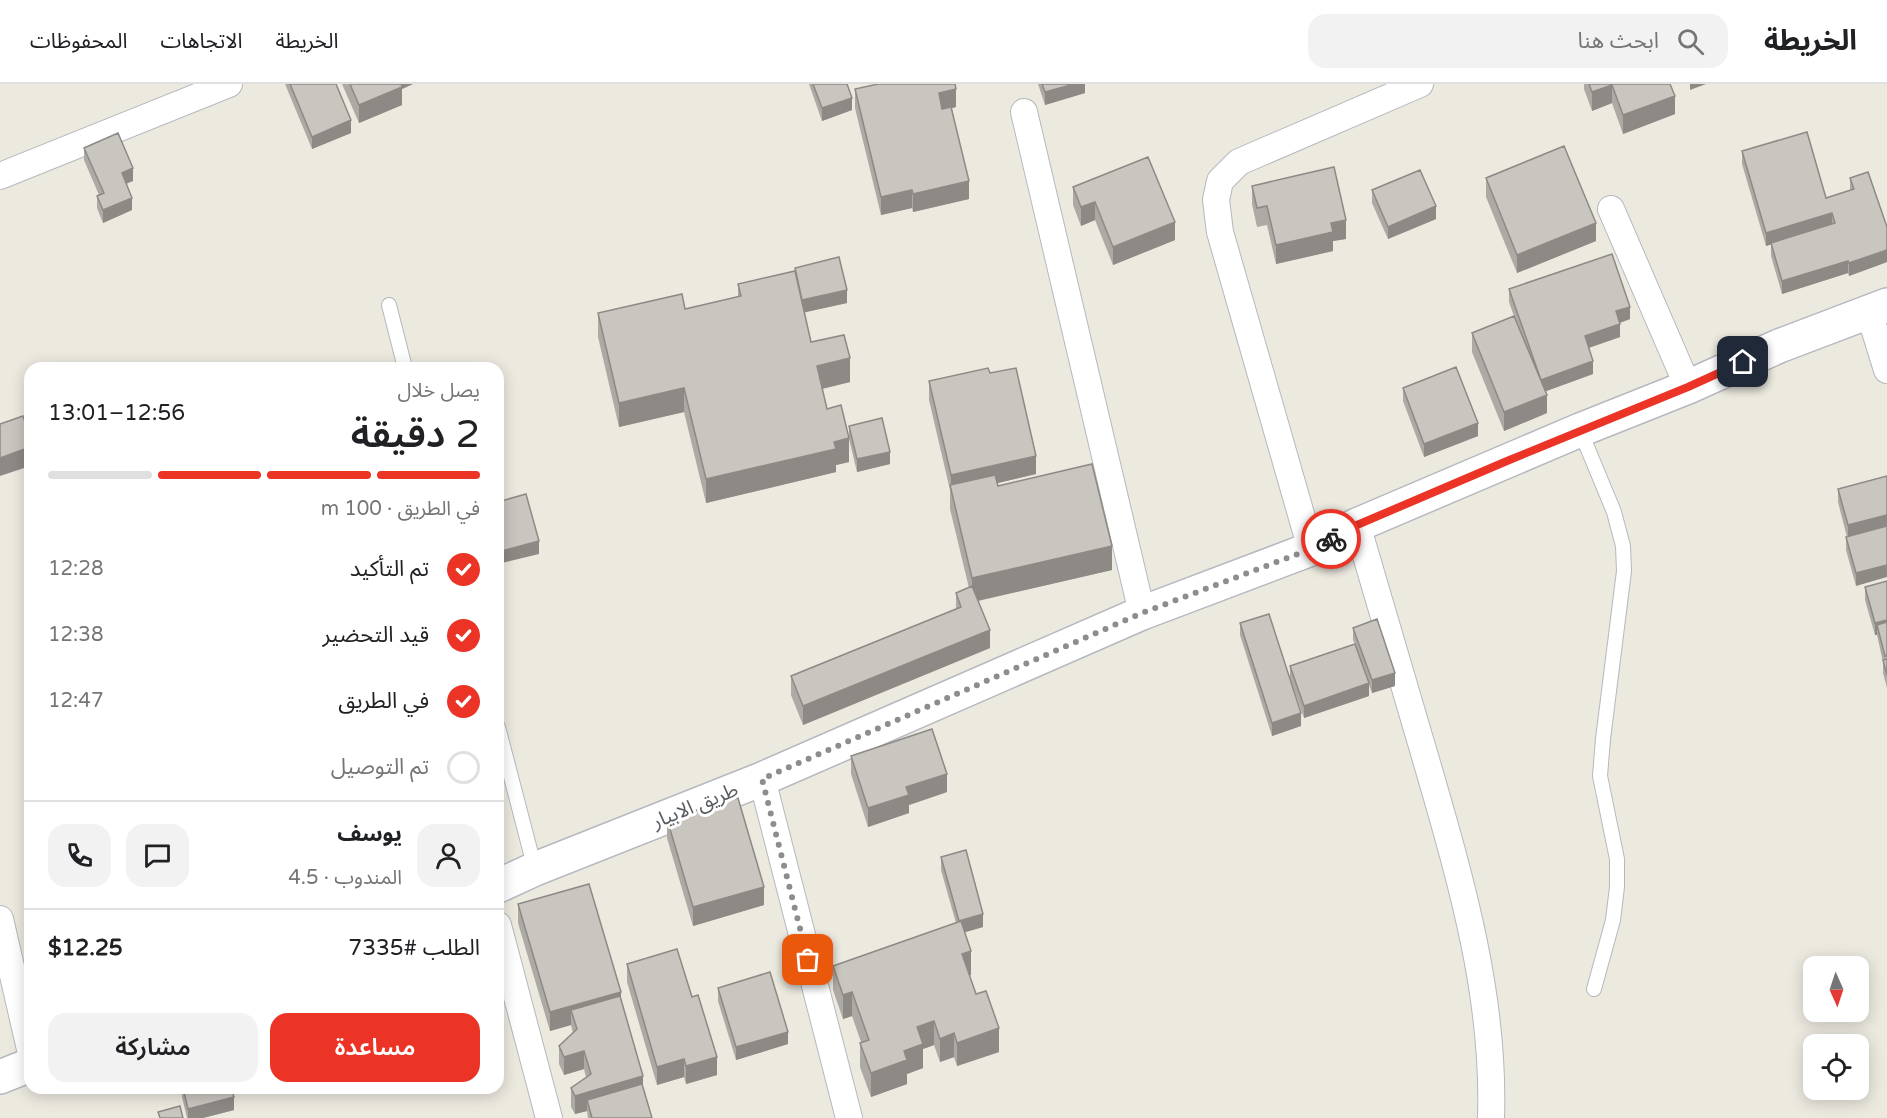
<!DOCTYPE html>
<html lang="ar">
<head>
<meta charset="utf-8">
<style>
	body { margin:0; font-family:"Varela Round","Noto Sans Arabic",sans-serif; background:#f2f2f2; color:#202124; direction:rtl; height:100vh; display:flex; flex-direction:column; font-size:22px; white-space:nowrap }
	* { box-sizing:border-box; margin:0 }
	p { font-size:20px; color:#757577 }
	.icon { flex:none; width:33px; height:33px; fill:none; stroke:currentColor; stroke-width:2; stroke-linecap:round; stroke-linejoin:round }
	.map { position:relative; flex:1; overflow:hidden; direction:ltr }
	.details { position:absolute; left:24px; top:278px; width:480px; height:732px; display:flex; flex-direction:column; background:#fff; border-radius:18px; box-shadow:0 3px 15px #0003; direction:rtl }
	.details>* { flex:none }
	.needle { width:39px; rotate:177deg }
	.tools { position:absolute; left:1803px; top:872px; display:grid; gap:12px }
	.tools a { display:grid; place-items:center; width:66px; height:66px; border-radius:12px; background:#fff; box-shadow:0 3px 15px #0003; font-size:30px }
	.pin { position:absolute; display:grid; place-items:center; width:51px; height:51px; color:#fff; margin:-26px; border-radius:12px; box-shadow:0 3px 9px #0006 }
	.courier { position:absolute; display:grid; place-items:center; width:60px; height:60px; margin:-30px; border:4px solid #eb3326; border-radius:50%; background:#fff; color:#222; box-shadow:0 2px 8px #0007 }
	.overview em { font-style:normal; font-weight:600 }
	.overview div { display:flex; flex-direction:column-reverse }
	.overview { display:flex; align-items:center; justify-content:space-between; height:102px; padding:0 24px }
	h1 { font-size:39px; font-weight:600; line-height:45px }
	.bar { display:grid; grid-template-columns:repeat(4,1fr); gap:9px 6px; align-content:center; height:72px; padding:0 24px }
	.bar i { height:8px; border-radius:4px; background:#e0e0e0 }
	.bar .on { background:#eb3326 }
	.bar p { grid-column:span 4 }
	.line { display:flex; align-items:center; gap:15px; padding:0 24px; border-top:2px solid #e0e0e0 }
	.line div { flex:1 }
	.round { display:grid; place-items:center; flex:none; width:63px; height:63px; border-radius:18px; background:#f2f2f2 }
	ol { padding:0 24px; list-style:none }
	li { display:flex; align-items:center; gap:18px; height:66px }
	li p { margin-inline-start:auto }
	li .icon { padding:6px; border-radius:50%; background:#eb3326; color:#fff; stroke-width:4 }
	li:last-child { color:#757577 }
	li i { width:33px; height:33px; border:3px solid #e0e0e0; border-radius:50% }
	.button { display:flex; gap:12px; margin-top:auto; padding:12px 24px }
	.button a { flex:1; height:69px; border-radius:18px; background:#eb3326; color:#fff; font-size:24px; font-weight:600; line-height:69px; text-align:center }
	.button a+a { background:#f2f2f2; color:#202124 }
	header { display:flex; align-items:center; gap:36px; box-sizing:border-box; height:84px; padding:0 30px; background:#fff; border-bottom:2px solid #e0e0e0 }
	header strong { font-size:28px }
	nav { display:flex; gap:33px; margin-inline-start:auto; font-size:21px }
	.search { width:420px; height:54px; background:#f2f2f2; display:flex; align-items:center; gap:15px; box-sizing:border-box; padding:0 21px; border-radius:18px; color:#757577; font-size:22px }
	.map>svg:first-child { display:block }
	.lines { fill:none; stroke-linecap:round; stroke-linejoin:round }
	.service-casing { stroke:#b5b8bd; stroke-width:16 }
	.minor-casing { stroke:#b5b8bd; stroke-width:28 }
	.secondary-casing { stroke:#b5b9bf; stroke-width:36 }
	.service { stroke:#fff; stroke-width:14 }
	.minor { stroke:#fff; stroke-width:26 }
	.secondary { stroke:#fff; stroke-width:33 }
	.wall { fill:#ada9a4 }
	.shaded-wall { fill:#8d8a86 }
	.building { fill:#c9c5bf; stroke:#8d8a86; stroke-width:1.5 }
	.done { stroke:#8c8d8d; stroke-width:6; stroke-dasharray:0 10.8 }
	.route { stroke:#eb3326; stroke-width:8 }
	.labels { text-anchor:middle; stroke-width:6; stroke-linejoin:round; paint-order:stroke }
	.street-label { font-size:20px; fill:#585c61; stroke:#fff }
</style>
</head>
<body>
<header>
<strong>الخريطة</strong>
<div class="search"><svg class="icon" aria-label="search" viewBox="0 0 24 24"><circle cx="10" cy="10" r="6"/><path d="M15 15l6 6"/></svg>ابحث هنا</div>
<nav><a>الخريطة</a><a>الاتجاهات</a><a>المحفوظات</a></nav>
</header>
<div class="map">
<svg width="1887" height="1034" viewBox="0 0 1887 1034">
	<rect width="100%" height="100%" fill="#ece9df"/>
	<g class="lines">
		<g class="service-casing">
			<path id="service" d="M 389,221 L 405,284
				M 1580,346 L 1614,428 L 1623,462 L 1624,487 L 1603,655 L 1600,692 L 1617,775 L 1617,803 L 1613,836 L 1594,905
				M 498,643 L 535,785"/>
		</g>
		<g class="minor-casing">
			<path id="minor" d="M 1024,28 L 1142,529
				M 0,92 L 229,0
				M 1611,125 L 1688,303
				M 1869,228 L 1887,286
				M 1357,441 C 1381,523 1405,605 1429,686 C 1462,800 1495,914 1491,1034
				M 1311,465 L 1220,148 L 1216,116 L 1220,97 L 1239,78 L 1420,0
				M 762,695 L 849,1034
				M 0,835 L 30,965
				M 498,841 L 549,1034"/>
		</g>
		<g class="secondary-casing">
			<path id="secondary" d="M 498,802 L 535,785 L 762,695 L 1142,529 L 1311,465 L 1357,441 L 1580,346 L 1688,303 L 1779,262 L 1887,221
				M 0,993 L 30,981"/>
		</g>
		<use href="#service" class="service"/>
		<use href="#minor" class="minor"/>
		<use href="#secondary" class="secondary"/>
	</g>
	<path class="wall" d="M 285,0 L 336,0 L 351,49 L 312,65 Z
		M 342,0 L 413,0 L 402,5 L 402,21 L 359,39 Z
		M 809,0 L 847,0 L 852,26 L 822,37 Z
		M 1038,0 L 1085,0 L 1085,9 L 1045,21 Z
		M 1584,0 L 1670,0 L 1675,30 L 1623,50 L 1612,19 L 1592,27 L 1584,5 Z
		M 855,5 L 956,23 L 952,24 L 969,115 L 913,128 L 912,124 L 881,131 L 855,24 Z
		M 84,64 L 133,97 L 126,100 L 132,126 L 103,139 L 97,124 L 97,112 L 99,111 L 84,76 Z
		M 1742,67 L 1826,114 L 1850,106 L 1850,94 L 1887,143 L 1887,178 L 1849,192 L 1848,189 L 1782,210 L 1771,172 L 1771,160 L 1766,162 L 1742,80 Z
		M 1486,94 L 1596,157 L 1517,189 L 1486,113 Z
		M 1252,102 L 1346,155 L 1333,157 L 1333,167 L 1276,180 L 1267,141 L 1257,143 L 1252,120 Z
		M 1073,103 L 1175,156 L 1113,181 L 1095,136 L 1081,142 L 1073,121 Z
		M 1372,106 L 1436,135 L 1388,155 L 1372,119 Z
		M 795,184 L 847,219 L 804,228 L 811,258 L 850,298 L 822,305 L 827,325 L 849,378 L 836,381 L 836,388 L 706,419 L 684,328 L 619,343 L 598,253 L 598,229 L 685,225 L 738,213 L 738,200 L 795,187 Z
		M 1509,205 L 1630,235 L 1620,239 L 1620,253 L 1589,264 L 1593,290 L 1546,307 L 1547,329 L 1504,347 L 1472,268 L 1472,249 L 1514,232 L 1509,218 Z
		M 990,289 L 1036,390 L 997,399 L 998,402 L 1112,486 L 978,517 L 990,564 L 803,641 L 791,611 L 791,592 L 956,525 L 956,509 L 969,504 L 950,425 L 950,406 L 929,316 L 929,297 Z
		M 1403,304 L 1478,352 L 1424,373 L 1403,317 Z
		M 849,342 L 890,380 L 857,388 L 849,355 Z
		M 1887,392 L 1856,502 L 1846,466 L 1846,453 L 1847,453 L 1838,418 L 1838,405 Z
		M 1887,497 L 1887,604 L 1883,589 L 1883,578 L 1877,551 L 1875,551 L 1865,516 L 1865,503 Z
		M 1240,539 L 1301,642 L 1272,652 L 1240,551 Z
		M 1353,544 L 1395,602 L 1372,609 L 1369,601 L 1369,612 L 1304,634 L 1290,594 L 1290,582 L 1355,560 L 1353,556 Z
		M 851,672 L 947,708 L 909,721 L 909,729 L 868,743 L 851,690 Z
		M 667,735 L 764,821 L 693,842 L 667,754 Z
		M 941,773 L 983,843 L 965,848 L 971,891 L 969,891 L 999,968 L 957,982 L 954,973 L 940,978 L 934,961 L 923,965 L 923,984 L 907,990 L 907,1000 L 871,1013 L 860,983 L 860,959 L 861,958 L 852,932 L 843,935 L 833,906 L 833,882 L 956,839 L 941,786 Z
		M 518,820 L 621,917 L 643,1005 L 652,1034 L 588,1034 L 587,1027 L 575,1030 L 571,1023 L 571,1004 L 586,993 L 584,985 L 564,991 L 559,980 L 559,962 L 573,949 L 571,941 L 550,947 L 518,839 Z
		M 627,880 L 692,913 L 717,991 L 686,1000 L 684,993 L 657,1001 L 627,898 Z
		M 718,904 L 788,960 L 736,976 L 718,917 Z
		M 182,1004 L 231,1004 L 234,1026 L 203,1034 L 187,1034 L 182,1013 Z"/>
	<path class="shaded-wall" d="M 396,0 L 413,0 L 402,5 L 402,21 L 359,39 L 359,21 Z
		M 1074,0 L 1085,0 L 1085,9 L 1045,21 L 1045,8 Z
		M 1690,0 L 1706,0 L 1690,6 Z
		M 1612,1 L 1612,19 L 1592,27 L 1592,8 Z
		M 956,5 L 956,23 L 939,28 L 939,9 Z
		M 1675,12 L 1675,30 L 1623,50 L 1623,31 Z
		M 852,14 L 852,26 L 822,37 L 822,24 Z
		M 351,36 L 351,49 L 312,65 L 312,53 Z
		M 133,84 L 133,97 L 122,101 L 122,89 Z
		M 969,97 L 969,115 L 913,128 L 913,110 Z
		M 912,106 L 912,124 L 881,131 L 881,113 Z
		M 132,114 L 132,126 L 103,139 L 103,126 Z
		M 1095,118 L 1095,136 L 1081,142 L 1081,123 Z
		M 1436,122 L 1436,135 L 1388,155 L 1388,143 Z
		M 1832,129 L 1832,141 L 1766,162 L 1766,149 Z
		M 1346,136 L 1346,155 L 1333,157 L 1333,167 L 1276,180 L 1276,161 L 1331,139 Z
		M 1175,138 L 1175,156 L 1113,181 L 1113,163 Z
		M 1596,139 L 1596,157 L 1517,189 L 1517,171 Z
		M 1887,166 L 1887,178 L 1849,192 L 1849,179 Z
		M 1848,177 L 1848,189 L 1782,210 L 1782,197 Z
		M 847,206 L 847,219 L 802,229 L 802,216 Z
		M 1630,223 L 1630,235 L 1616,240 L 1616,227 Z
		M 1620,240 L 1620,253 L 1585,265 L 1585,252 Z
		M 850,274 L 850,298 L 817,306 L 817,282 Z
		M 1593,277 L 1593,290 L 1541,309 L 1541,296 Z
		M 684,304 L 684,328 L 619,343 L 619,319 Z
		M 1547,311 L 1547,329 L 1504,347 L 1504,328 Z
		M 1478,339 L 1478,352 L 1424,373 L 1424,360 Z
		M 849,354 L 849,378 L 836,381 L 836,388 L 706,419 L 706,395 L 834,358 Z
		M 30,363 L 30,382 L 0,392 L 0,374 Z
		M 890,368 L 890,380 L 857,388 L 857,375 Z
		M 1036,372 L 1036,390 L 952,410 L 951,405 L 951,391 Z
		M 1887,431 L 1887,443 L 1848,454 L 1848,441 Z
		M 539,457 L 539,470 L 498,480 L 498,468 Z
		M 1112,462 L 1112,486 L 972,518 L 972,494 Z
		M 1887,481 L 1887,493 L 1856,502 L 1856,489 Z
		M 1887,536 L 1887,548 L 1877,541 L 1877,551 L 1875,551 L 1875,539 Z
		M 990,546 L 990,564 L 803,641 L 803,622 Z
		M 1395,589 L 1395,602 L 1372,609 L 1372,596 Z
		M 1369,599 L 1369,612 L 1304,634 L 1304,622 Z
		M 1301,629 L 1301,642 L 1272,652 L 1272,639 Z
		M 947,690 L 947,708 L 909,721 L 909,729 L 868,743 L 868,724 L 906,703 Z
		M 764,803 L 764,821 L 693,842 L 693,823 Z
		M 983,830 L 983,843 L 959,850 L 959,837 Z
		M 971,867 L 971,891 L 962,894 L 962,870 Z
		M 621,908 L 621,926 L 571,926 L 571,941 L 550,947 L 550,928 Z
		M 852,908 L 852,932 L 843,935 L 843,911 Z
		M 934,937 L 934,961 L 923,965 L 923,984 L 907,990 L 907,1000 L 871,1013 L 871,989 L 917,943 Z
		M 999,944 L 999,968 L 957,982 L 957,959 Z
		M 788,948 L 788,960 L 736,976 L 736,963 Z
		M 954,949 L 954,973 L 940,978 L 940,955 Z
		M 584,967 L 584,985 L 564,991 L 564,973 Z
		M 717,973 L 717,991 L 686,1000 L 686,982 Z
		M 684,975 L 684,993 L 657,1001 L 657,983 Z
		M 643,992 L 643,1010 L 587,1016 L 587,1027 L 575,1030 L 575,1012 Z
		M 234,1013 L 234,1026 L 203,1034 L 188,1034 L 188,1025 Z"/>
	<path class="building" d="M 290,0 L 336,0 L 351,36 L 312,53 Z
		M 350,0 L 401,0 L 402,3 L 359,21 Z
		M 813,0 L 847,0 L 852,14 L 822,24 Z
		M 878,0 L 955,0 L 956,5 L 939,9 L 942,25 L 951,23 L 969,97 L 913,110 L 912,106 L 881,113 L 855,5 Z
		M 1042,0 L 1074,0 L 1045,8 Z
		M 1589,0 L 1670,0 L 1675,12 L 1623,31 L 1612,1 L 1592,8 Z
		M 1807,48 L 1826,114 L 1854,105 L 1850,94 L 1868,88 L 1887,143 L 1887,166 L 1849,179 L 1848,177 L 1782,197 L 1771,159 L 1835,139 L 1832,129 L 1766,149 L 1742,67 Z
		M 118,49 L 133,84 L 122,89 L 132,114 L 103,126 L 97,112 L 104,109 L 84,64 Z
		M 1564,62 L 1596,139 L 1517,171 L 1486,94 Z
		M 1148,73 L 1175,138 L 1113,163 L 1095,118 L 1081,123 L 1073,103 Z
		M 1334,83 L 1346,136 L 1331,139 L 1333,148 L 1276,161 L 1267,122 L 1257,124 L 1252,102 Z
		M 1420,86 L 1436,122 L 1388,143 L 1372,106 Z
		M 1612,170 L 1630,223 L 1616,227 L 1620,240 L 1585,252 L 1593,277 L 1541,296 L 1509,205 Z
		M 839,173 L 847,206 L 802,216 L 795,184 Z
		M 795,187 L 811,258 L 844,251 L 850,274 L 817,282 L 827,325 L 841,321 L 849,354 L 834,358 L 836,365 L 706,395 L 684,304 L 619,319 L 598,229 L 682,210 L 685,225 L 741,212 L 738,200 Z
		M 1514,232 L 1547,311 L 1504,328 L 1472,249 Z
		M 1456,283 L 1478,339 L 1424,360 L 1403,304 Z
		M 988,284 L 990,289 L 1016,284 L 1036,372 L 951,391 L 929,297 Z
		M 23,332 L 30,352 L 30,363 L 0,374 L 0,340 Z
		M 882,334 L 890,368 L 857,375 L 849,342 Z
		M 1092,380 L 1112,462 L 972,494 L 950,401 L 995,391 L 998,402 Z
		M 1887,392 L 1887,431 L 1848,441 L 1838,405 Z
		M 526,410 L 539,457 L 498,468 L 498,418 Z
		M 1887,442 L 1887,481 L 1856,489 L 1846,453 Z
		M 1887,497 L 1887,536 L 1875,539 L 1865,503 Z
		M 972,502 L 990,546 L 803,622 L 791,592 L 961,523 L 956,509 Z
		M 1269,530 L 1301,629 L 1272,639 L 1240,539 Z
		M 1377,535 L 1395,589 L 1372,596 L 1353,544 Z
		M 1887,538 L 1887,572 L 1885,572 L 1877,541 Z
		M 1355,560 L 1369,599 L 1304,622 L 1290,582 Z
		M 1887,575 L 1887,591 L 1883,576 Z
		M 932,645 L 947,690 L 906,703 L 909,711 L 868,724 L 851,672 Z
		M 738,714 L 764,803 L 693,823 L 667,735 Z
		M 966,766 L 983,830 L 959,837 L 941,773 Z
		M 589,800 L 621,908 L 550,928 L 518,820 Z
		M 961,837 L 971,867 L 962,870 L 976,910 L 986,907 L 999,944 L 957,959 L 954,949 L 940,955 L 934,937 L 917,943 L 923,960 L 904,967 L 907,976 L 871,989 L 860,959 L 869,956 L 852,908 L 843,911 L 833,882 Z
		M 677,865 L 692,913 L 698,911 L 717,973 L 686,982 L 684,975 L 657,983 L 627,880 Z
		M 770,888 L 788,948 L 736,963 L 718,904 Z
		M 620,912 L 643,992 L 575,1012 L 571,1004 L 591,990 L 584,967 L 564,973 L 559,962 L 577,945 L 571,926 Z
		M 642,1000 L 652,1034 L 592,1034 L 587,1016 Z
		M 183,1004 L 231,1004 L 234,1013 L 188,1025 Z
		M 180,1022 L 183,1034 L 160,1034 L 158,1028 Z"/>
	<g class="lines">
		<path class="done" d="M 808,876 L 762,695 L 1142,529 L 1311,465 L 1331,455"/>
		<path class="route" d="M 1331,455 L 1357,441 L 1507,377 L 1688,303 L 1743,278"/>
	</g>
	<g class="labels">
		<g class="street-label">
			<text transform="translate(695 721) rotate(-22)" y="7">طريق الابيار</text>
		</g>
	</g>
</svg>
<div class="tools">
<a><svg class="needle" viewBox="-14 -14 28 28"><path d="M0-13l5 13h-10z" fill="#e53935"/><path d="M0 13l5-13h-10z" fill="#757577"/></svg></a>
<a><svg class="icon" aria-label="locate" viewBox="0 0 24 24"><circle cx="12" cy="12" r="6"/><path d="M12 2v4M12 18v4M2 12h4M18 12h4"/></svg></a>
</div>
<div class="pin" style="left:808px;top:876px;background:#ea580c"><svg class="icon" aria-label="bag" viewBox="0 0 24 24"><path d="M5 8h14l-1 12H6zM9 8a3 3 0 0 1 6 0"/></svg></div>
<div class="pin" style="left:1743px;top:278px;background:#1f2937"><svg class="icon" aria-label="home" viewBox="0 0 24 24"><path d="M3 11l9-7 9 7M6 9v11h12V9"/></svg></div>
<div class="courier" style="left:1331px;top:455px"><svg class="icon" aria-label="bike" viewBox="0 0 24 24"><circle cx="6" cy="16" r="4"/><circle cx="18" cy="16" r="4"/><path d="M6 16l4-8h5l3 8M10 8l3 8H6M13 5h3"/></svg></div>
<section class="details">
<div class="overview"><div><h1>2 دقيقة</h1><p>يصل خلال</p></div><em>12:56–13:01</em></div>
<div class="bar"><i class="on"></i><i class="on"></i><i class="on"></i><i></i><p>في الطريق · 100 m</p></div>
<ol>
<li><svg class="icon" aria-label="check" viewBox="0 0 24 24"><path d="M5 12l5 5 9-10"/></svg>تم التأكيد<p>12:28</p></li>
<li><svg class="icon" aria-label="check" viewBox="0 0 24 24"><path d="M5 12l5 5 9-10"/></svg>قيد التحضير<p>12:38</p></li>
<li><svg class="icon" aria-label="check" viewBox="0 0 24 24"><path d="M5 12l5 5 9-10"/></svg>في الطريق<p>12:47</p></li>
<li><i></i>تم التوصيل</li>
</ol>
<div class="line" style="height:108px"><a class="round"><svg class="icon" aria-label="person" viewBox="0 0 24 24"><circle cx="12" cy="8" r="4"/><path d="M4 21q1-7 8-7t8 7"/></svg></a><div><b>يوسف</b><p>المندوب · 4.5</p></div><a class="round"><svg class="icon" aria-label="chat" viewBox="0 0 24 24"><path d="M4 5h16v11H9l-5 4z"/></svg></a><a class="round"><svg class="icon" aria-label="phone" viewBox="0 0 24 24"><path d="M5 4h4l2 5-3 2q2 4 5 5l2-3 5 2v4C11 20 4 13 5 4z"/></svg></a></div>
<div class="line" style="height:78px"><div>الطلب #7335</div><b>$12.25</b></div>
<div class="button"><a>مساعدة</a><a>مشاركة</a></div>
</section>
</div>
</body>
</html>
